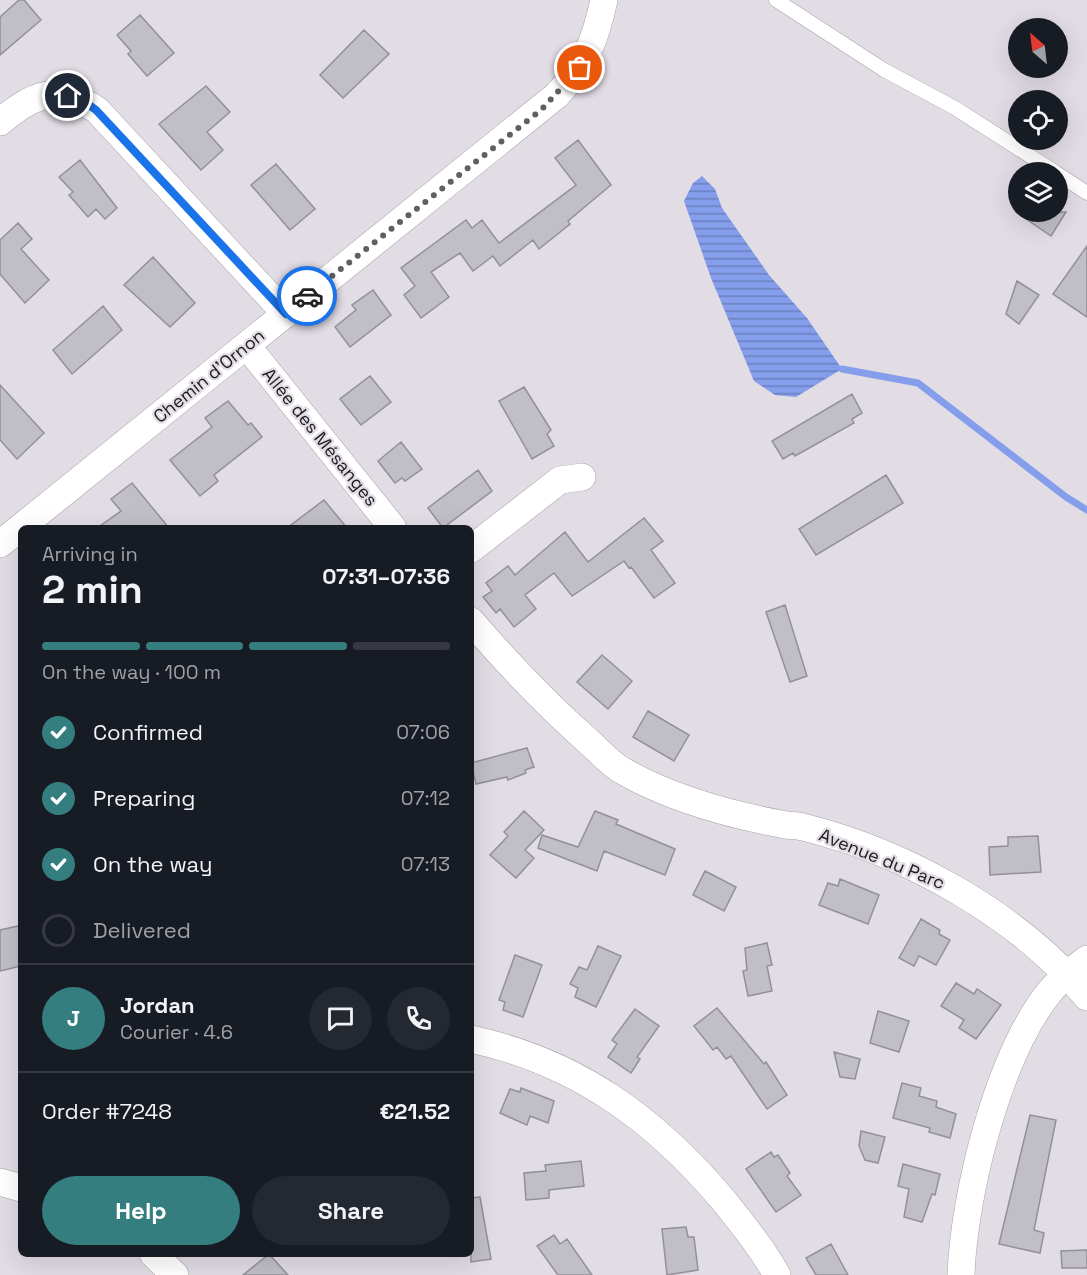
<!DOCTYPE html>
<html lang="en">
<head>
<meta charset="utf-8">
<style>
	body { margin:0; font-family:"Space Grotesk",sans-serif; background:#242831; color:#f1f3f6; height:100vh; display:flex; flex-direction:column; font-size:22px; white-space:nowrap }
	* { box-sizing:border-box; margin:0 }
	p { font-size:20px; color:#9ea1a6 }
	.icon { flex:none; width:33px; height:33px; fill:none; stroke:currentColor; stroke-width:2; stroke-linecap:round; stroke-linejoin:round }
	.map { position:relative; flex:1; overflow:hidden }
	.sheet { position:absolute; left:18px; top:525px; width:456px; height:732px; display:flex; flex-direction:column; background:#171b24; border-radius:9px; box-shadow:0 6px 24px #0002 }
	.sheet>* { flex:none }
	.needle { width:39px; rotate:332deg }
	.buttons { position:absolute; left:1008px; top:18px; display:grid; gap:12px }
	.buttons a { display:grid; place-items:center; width:60px; height:60px; border-radius:50%; background:#171b24; box-shadow:0 6px 24px #0002; font-size:30px }
	.pin { position:absolute; display:grid; place-items:center; width:51px; height:51px; color:#fff; margin:-26px; border:3px solid #fff; border-radius:50%; box-shadow:0 2px 6px #0007 }
	.courier { position:absolute; display:grid; place-items:center; width:60px; height:60px; margin:-30px; border:4px solid #1a73e8; border-radius:50%; background:#fff; color:#222; box-shadow:0 2px 8px #0007 }
	.summary em { font-style:normal; font-weight:700 }
	.summary div { display:flex; flex-direction:column-reverse }
	.summary { display:flex; align-items:center; justify-content:space-between; height:102px; padding:0 24px }
	h1 { font-size:39px; font-weight:700; line-height:45px }
	.bar { display:grid; grid-template-columns:repeat(4,1fr); gap:9px 6px; align-content:center; height:72px; padding:0 24px }
	.bar i { height:8px; border-radius:4px; background:#363941 }
	.bar .on { background:#357e80 }
	.bar p { grid-column:span 4 }
	.line { display:flex; align-items:center; gap:15px; padding:0 24px; border-top:2px solid #363941 }
	.line div { flex:1 }
	.round { display:grid; place-items:center; flex:none; width:63px; height:63px; border-radius:32px; background:#242831 }
	ol { padding:0 24px; list-style:none }
	li { display:flex; align-items:center; gap:18px; height:66px }
	li p { margin-inline-start:auto }
	li .icon { padding:6px; border-radius:50%; background:#357e80; color:#fff; stroke-width:4 }
	li:last-child { color:#9ea1a6 }
	li i { width:33px; height:33px; border:3px solid #363941; border-radius:50% }
	.action { display:flex; gap:12px; margin-top:auto; padding:12px 24px }
	.action a { flex:1; height:69px; border-radius:36px; background:#357e80; color:#fff; font-size:24px; font-weight:700; line-height:69px; text-align:center }
	.action a+a { background:#242831; color:#f1f3f6 }
	.map>svg:first-child { display:block }
	.water { fill:url(#water-rules) }
	.lines { fill:none; stroke-linecap:round; stroke-linejoin:round }
	.stream { stroke:#859eeb; stroke-width:7 }
	.building { fill:#c0bfc8; stroke:#929099; stroke-width:1.5 }
	.service-casing { stroke:#a7a1a9; stroke-width:15 }
	.minor-casing { stroke:#a7a1a9; stroke-width:28 }
	.service { stroke:#fff; stroke-width:14 }
	.minor { stroke:#fff; stroke-width:27 }
	.done { stroke:#625f64; stroke-width:6; stroke-dasharray:0 10.8 }
	.route { stroke:#1a73e8; stroke-width:8 }
	.labels { text-anchor:middle; stroke-width:4.5; stroke-linejoin:round; paint-order:stroke }
	.street-label { font-size:18px; fill:#1d1b1e; stroke:#e2dce5 }
</style>
</head>
<body>
<div class="map">
<svg width="1087" height="1275" viewBox="0 0 1087 1275">
	<defs>
		<pattern id="water-rules" width="6" height="5" patternUnits="userSpaceOnUse" patternTransform="scale(1.5)"><rect width="6" height="5" fill="#859eeb"/><path d="M0 2.5h6" fill="none" stroke="#6c80be"/></pattern>
	</defs>
	<rect width="100%" height="100%" fill="#e2dce5"/>
	<path class="water" d="M 702,176 L 715,189 L 722,208 L 769,275 L 807,318 L 842,369 L 796,397 L 775,395 L 754,381 L 711,278 L 684,201 L 693,183 Z"/>
	<g class="lines">
		<path class="stream" d="M 842,369 L 918,383 L 1066,497 L 1087,510"/>
	</g>
	<path class="building" d="M 19,0 L 24,0 L 41,20 L 0,55 L 0,17 Z
		M 140,15 L 174,53 L 147,76 L 128,54 L 131,51 L 117,35 Z
		M 364,30 L 389,54 L 343,98 L 320,75 Z
		M 206,86 L 230,112 L 207,132 L 223,150 L 201,170 L 159,124 Z
		M 578,140 L 611,185 L 568,221 L 570,224 L 539,249 L 533,240 L 500,266 L 493,256 L 473,271 L 460,253 L 431,272 L 449,297 L 421,318 L 404,295 L 415,286 L 401,268 L 466,220 L 472,228 L 482,220 L 499,243 L 576,185 L 555,158 Z
		M 80,160 L 117,208 L 105,219 L 96,209 L 88,217 L 69,195 L 73,192 L 59,177 Z
		M 276,164 L 315,209 L 290,230 L 251,185 Z
		M 1016,212 L 1066,212 L 1051,236 Z
		M 18,223 L 32,239 L 21,249 L 49,280 L 25,303 L 0,274 L 0,240 Z
		M 1087,246 L 1087,317 L 1053,294 Z
		M 153,257 L 195,303 L 170,327 L 124,285 Z
		M 1017,281 L 1039,295 L 1019,324 L 1006,314 Z
		M 373,290 L 391,315 L 350,347 L 335,327 L 356,310 L 352,305 Z
		M 103,306 L 122,330 L 72,374 L 53,350 Z
		M 370,376 L 391,402 L 361,425 L 340,399 Z
		M 0,385 L 44,433 L 17,459 L 0,440 Z
		M 524,387 L 551,430 L 547,434 L 554,446 L 532,459 L 499,401 Z
		M 852,394 L 862,413 L 852,419 L 854,423 L 795,456 L 793,453 L 783,459 L 772,441 Z
		M 228,401 L 248,425 L 251,423 L 262,437 L 214,475 L 218,481 L 200,496 L 170,460 L 212,427 L 205,418 Z
		M 401,442 L 422,469 L 405,481 L 402,478 L 395,483 L 378,461 Z
		M 478,470 L 492,491 L 443,528 L 428,508 Z
		M 886,475 L 903,503 L 816,555 L 799,529 Z
		M 132,483 L 169,528 L 97,528 L 121,511 L 111,499 Z
		M 324,500 L 347,528 L 287,528 Z
		M 644,518 L 663,541 L 651,550 L 675,583 L 654,598 L 631,567 L 629,568 L 624,561 L 572,596 L 554,573 L 525,595 L 536,609 L 514,627 L 500,609 L 496,613 L 483,597 L 492,591 L 486,583 L 508,566 L 515,575 L 565,532 L 588,562 Z
		M 785,605 L 807,676 L 790,682 L 766,612 Z
		M 602,655 L 632,681 L 608,709 L 577,682 Z
		M 648,711 L 689,735 L 674,761 L 633,737 Z
		M 527,748 L 534,767 L 525,770 L 526,773 L 508,780 L 507,777 L 476,784 L 471,763 Z
		M 524,811 L 544,830 L 525,850 L 534,858 L 516,878 L 490,855 L 508,836 L 504,832 Z
		M 595,811 L 618,820 L 616,824 L 675,849 L 665,875 L 604,851 L 597,871 L 538,848 L 542,835 L 578,847 Z
		M 1038,836 L 1041,872 L 990,875 L 989,847 L 1008,846 L 1008,837 Z
		M 705,871 L 736,887 L 724,911 L 693,895 Z
		M 840,879 L 879,895 L 868,924 L 819,905 L 828,883 L 838,886 Z
		M 921,919 L 940,930 L 939,934 L 950,940 L 936,965 L 919,956 L 914,966 L 899,958 Z
		M 18,926 L 21,939 L 21,966 L 0,971 L 0,930 Z
		M 767,943 L 772,965 L 767,966 L 772,991 L 748,996 L 743,971 L 747,970 L 745,948 Z
		M 598,946 L 621,956 L 596,1007 L 575,997 L 578,988 L 570,984 L 579,967 L 587,970 Z
		M 515,955 L 542,965 L 523,1017 L 503,1010 L 505,1002 L 499,1000 Z
		M 956,983 L 974,994 L 977,989 L 1001,1005 L 976,1039 L 959,1028 L 964,1020 L 941,1006 Z
		M 717,1008 L 764,1064 L 766,1062 L 787,1095 L 767,1109 L 731,1056 L 726,1059 L 717,1047 L 713,1050 L 694,1026 Z
		M 635,1009 L 659,1026 L 637,1057 L 640,1059 L 631,1073 L 608,1057 L 617,1044 L 612,1040 Z
		M 878,1011 L 909,1021 L 899,1052 L 870,1043 Z
		M 834,1052 L 860,1059 L 855,1079 L 840,1077 Z
		M 902,1083 L 921,1088 L 919,1096 L 937,1101 L 936,1107 L 956,1114 L 950,1138 L 929,1132 L 930,1128 L 893,1118 Z
		M 521,1088 L 554,1101 L 548,1123 L 530,1116 L 527,1125 L 500,1113 L 510,1089 L 520,1092 Z
		M 1030,1115 L 1056,1120 L 1034,1230 L 1044,1233 L 1040,1253 L 999,1244 Z
		M 861,1131 L 885,1137 L 878,1163 L 865,1160 L 859,1146 Z
		M 771,1152 L 774,1157 L 778,1155 L 790,1173 L 787,1176 L 801,1195 L 776,1212 L 746,1169 Z
		M 581,1161 L 584,1186 L 549,1190 L 549,1198 L 526,1200 L 524,1173 L 546,1171 L 545,1165 Z
		M 903,1164 L 940,1174 L 935,1195 L 932,1194 L 922,1222 L 904,1217 L 909,1189 L 898,1186 Z
		M 480,1197 L 491,1259 L 471,1262 L 471,1198 Z
		M 686,1227 L 688,1237 L 694,1237 L 698,1270 L 667,1275 L 662,1229 Z
		M 554,1235 L 560,1244 L 567,1239 L 592,1275 L 558,1275 L 537,1246 Z
		M 831,1244 L 848,1275 L 816,1275 L 806,1258 Z
		M 1087,1250 L 1087,1268 L 1062,1268 L 1061,1251 Z
		M 269,1254 L 288,1275 L 243,1275 Z"/>
	<g class="lines">
		<g class="service-casing">
			<path id="service" d="M 776,0 L 884,70 L 955,108 L 1055,172
				M 1058,174 L 1087,193"/>
		</g>
		<g class="minor-casing">
			<path id="minor" d="M 0,122 C 34,93 57,84 97,110 L 286,314
				M 247,346 L 393,528
				M 0,544 L 557,95 C 586,64 595,41 604,0
				M 471,549 L 560,480 L 582,477
				M 471,621 C 508,664 546,704 588,741 C 599,751 610,764 623,771 C 670,798 728,814 781,824 C 788,826 796,825 803,827 C 907,853 1018,915 1087,997
				M 471,1039 C 577,1062 655,1119 724,1201 C 743,1225 762,1248 777,1275
				M 0,1182 L 21,1188
				M 153,1254 L 175,1275
				M 961,1275 C 964,1193 999,1052 1052,989 C 1062,978 1075,968 1087,959"/>
		</g>
		<use href="#service" class="service"/>
		<use href="#minor" class="minor"/>
	</g>
	<g class="lines">
		<path class="done" d="M 307,296 L 541,110 L 580,68"/>
		<path class="route" d="M 68,96 L 81,99 L 96,110 L 286,314 L 307,296"/>
	</g>
	<g class="labels">
		<g class="street-label">
			<text transform="translate(209 376) rotate(-39)" y="6">Chemin d'Ornon</text>
			<text transform="translate(320 437) rotate(51)" y="6">Allée des Mésanges</text>
			<text transform="translate(882 859) rotate(22)" y="6">Avenue du Parc</text>
		</g>
	</g>
</svg>
<div class="buttons">
<a><svg class="needle" viewBox="-14 -14 28 28"><path d="M0-13l5 13h-10z" fill="#e53935"/><path d="M0 13l5-13h-10z" fill="#9ea1a6"/></svg></a>
<a><svg class="icon" aria-label="locate" viewBox="0 0 24 24"><circle cx="12" cy="12" r="6"/><path d="M12 2v4M12 18v4M2 12h4M18 12h4"/></svg></a>
<a><svg class="icon" aria-label="layers" viewBox="0 0 24 24"><path d="M12 4l9 5-9 5-9-5zM3 14l9 5 9-5"/></svg></a>
</div>
<div class="pin" style="left:580px;top:68px;background:#ea580c"><svg class="icon" aria-label="bag" viewBox="0 0 24 24"><path d="M5 8h14l-1 12H6zM9 8a3 3 0 0 1 6 0"/></svg></div>
<div class="pin" style="left:68px;top:96px;background:#1f2937"><svg class="icon" aria-label="home" viewBox="0 0 24 24"><path d="M3 11l9-7 9 7M6 9v11h12V9"/></svg></div>
<div class="courier" style="left:307px;top:296px"><svg class="icon" aria-label="car" viewBox="0 0 24 24"><path d="M5 17H2v-5l4-1 3-4h7l3 4 3 1v5h-3M9 17h6M6 11h13"/><circle cx="7" cy="17" r="2"/><circle cx="17" cy="17" r="2"/></svg></div>
<section class="sheet">
<div class="summary"><div><h1>2 min</h1><p>Arriving in</p></div><em>07:31–07:36</em></div>
<div class="bar"><i class="on"></i><i class="on"></i><i class="on"></i><i></i><p>On the way · 100 m</p></div>
<ol>
<li><svg class="icon" aria-label="check" viewBox="0 0 24 24"><path d="M5 12l5 5 9-10"/></svg>Confirmed<p>07:06</p></li>
<li><svg class="icon" aria-label="check" viewBox="0 0 24 24"><path d="M5 12l5 5 9-10"/></svg>Preparing<p>07:12</p></li>
<li><svg class="icon" aria-label="check" viewBox="0 0 24 24"><path d="M5 12l5 5 9-10"/></svg>On the way<p>07:13</p></li>
<li><i></i>Delivered</li>
</ol>
<div class="line" style="height:108px"><b class="round" style="background:#357e80;color:#fff">J</b><div><b>Jordan</b><p>Courier · 4.6</p></div><a class="round"><svg class="icon" aria-label="chat" viewBox="0 0 24 24"><path d="M4 5h16v11H9l-5 4z"/></svg></a><a class="round"><svg class="icon" aria-label="phone" viewBox="0 0 24 24"><path d="M5 4h4l2 5-3 2q2 4 5 5l2-3 5 2v4C11 20 4 13 5 4z"/></svg></a></div>
<div class="line" style="height:78px"><div>Order #7248</div><b>€21.52</b></div>
<div class="action"><a>Help</a><a>Share</a></div>
</section>
</div>
</body>
</html>
